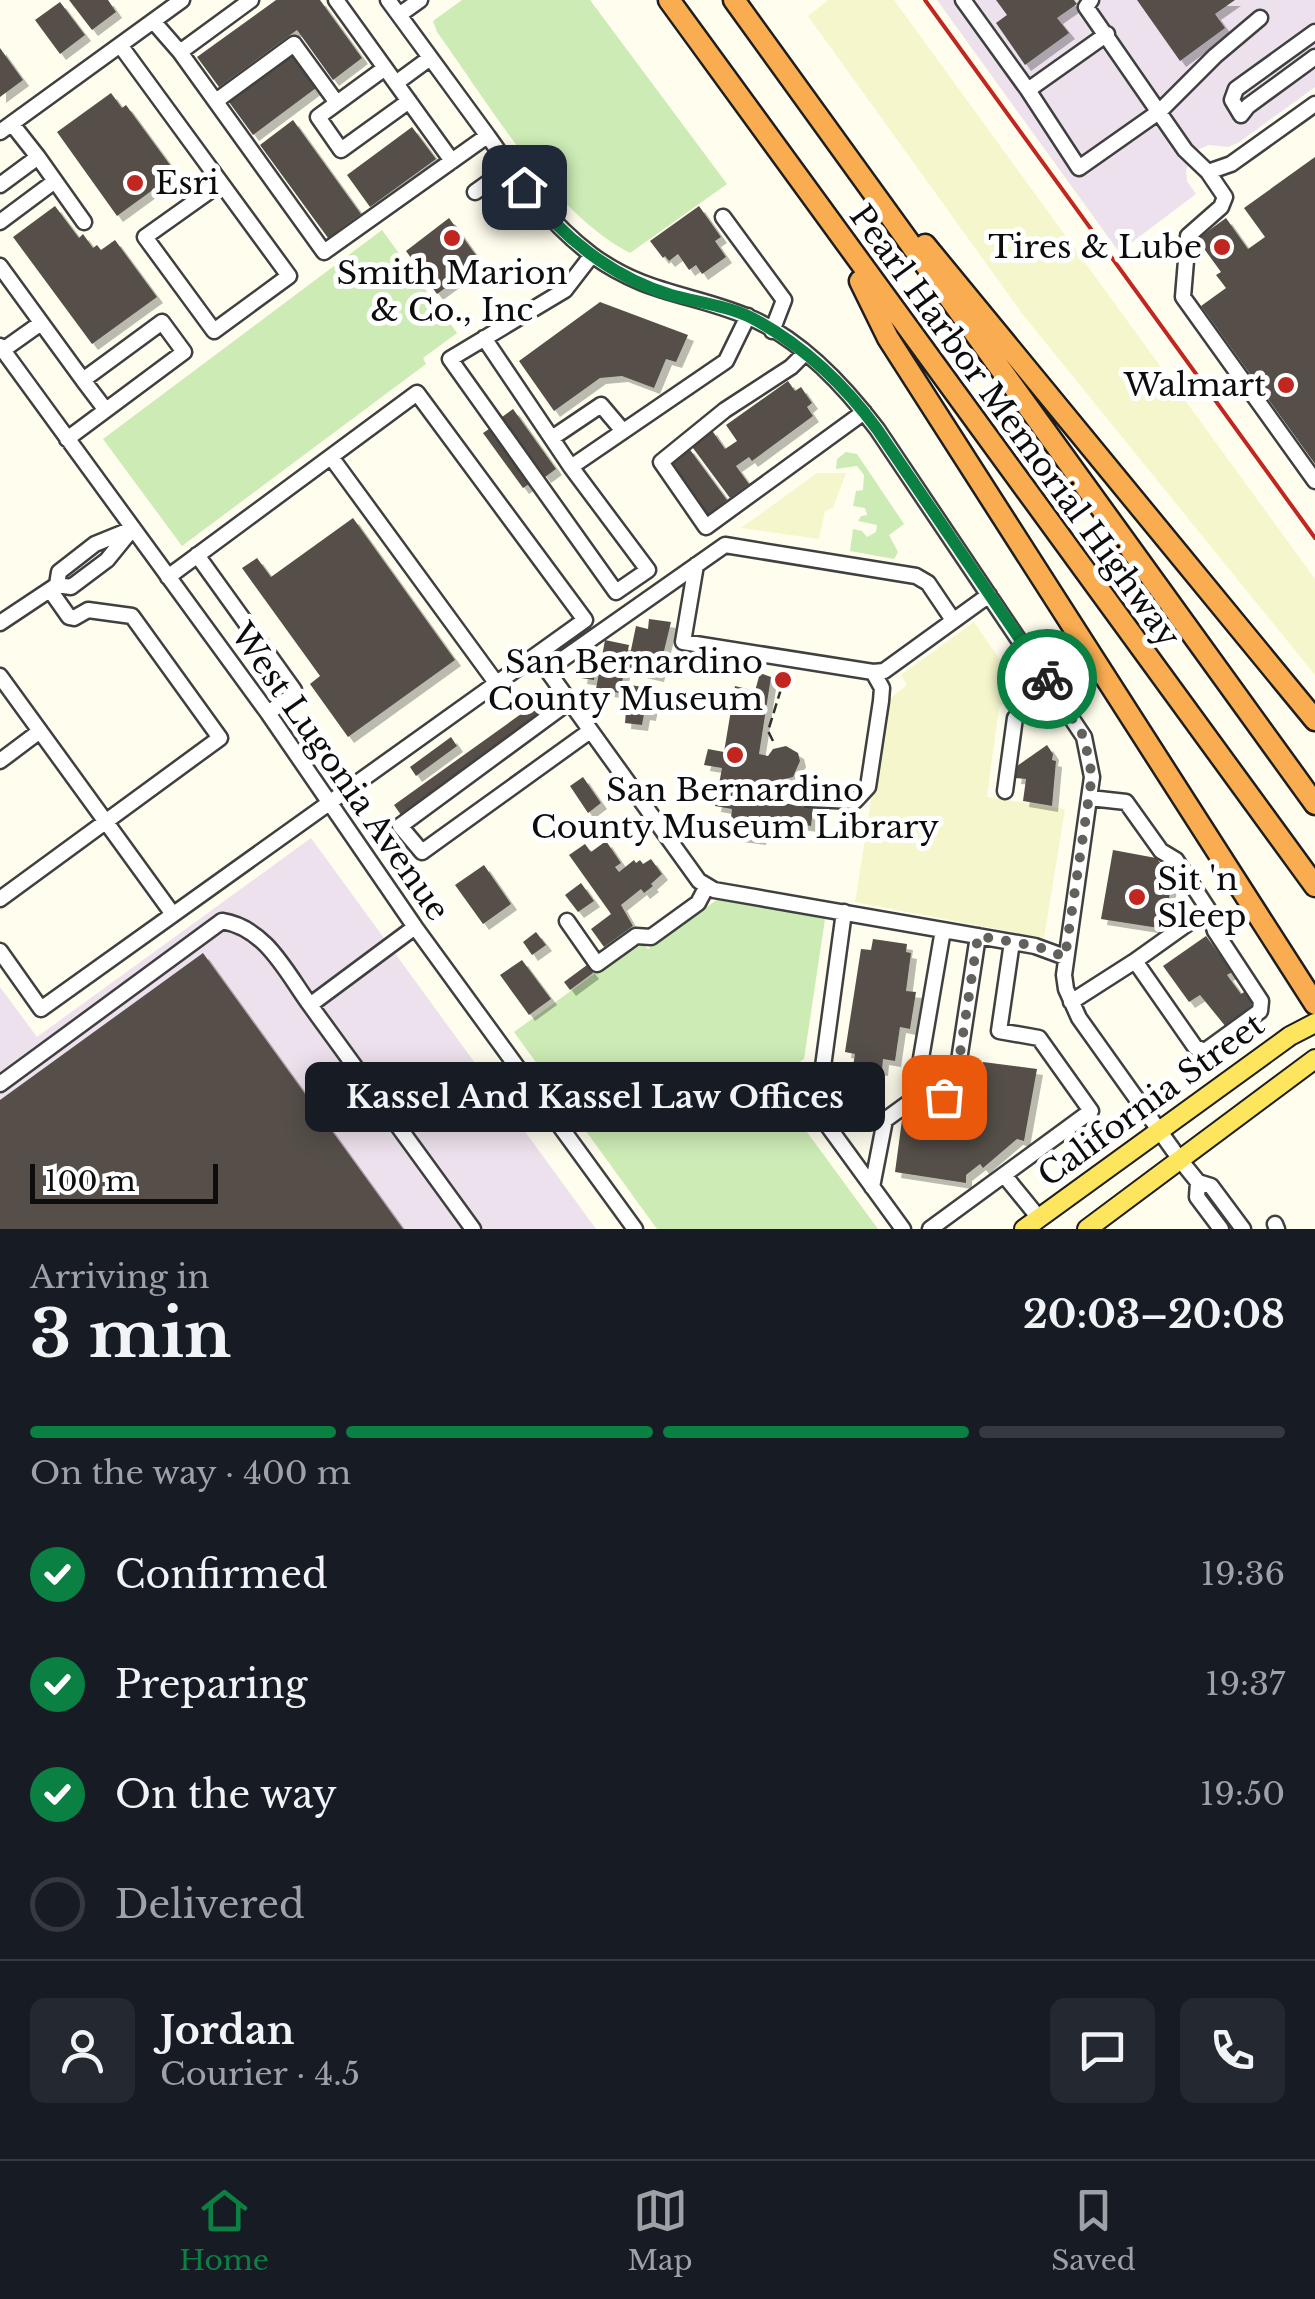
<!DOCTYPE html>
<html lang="en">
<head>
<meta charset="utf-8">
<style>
	body { margin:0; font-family:"Libre Baskerville",serif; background:#242831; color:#f1f3f6; height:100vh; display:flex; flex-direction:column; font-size:38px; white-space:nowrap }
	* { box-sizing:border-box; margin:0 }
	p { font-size:32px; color:#9ea1a6 }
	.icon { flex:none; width:55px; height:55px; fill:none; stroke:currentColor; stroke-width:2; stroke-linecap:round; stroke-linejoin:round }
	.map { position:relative; height:1229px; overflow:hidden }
	.sheet { display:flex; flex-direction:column; background:#171b24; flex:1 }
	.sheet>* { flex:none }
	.scale { position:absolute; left:30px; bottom:25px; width:188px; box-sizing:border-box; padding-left:10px; border:5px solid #0d0d0d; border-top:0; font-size:28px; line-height:35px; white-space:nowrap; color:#0d0d0d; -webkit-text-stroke:8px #fff; paint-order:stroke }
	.pin { position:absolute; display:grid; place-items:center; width:85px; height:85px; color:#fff; margin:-42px; border-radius:20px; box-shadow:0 5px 15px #0006 }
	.courier { position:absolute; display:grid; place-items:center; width:100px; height:100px; margin:-50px; border:8px solid #0b8043; border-radius:50%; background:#fff; color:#222; box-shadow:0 2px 12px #0007 }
	.bubble { position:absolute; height:70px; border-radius:15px; background:#171b24; box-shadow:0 5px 25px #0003; font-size:32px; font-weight:700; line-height:70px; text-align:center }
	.overview em { font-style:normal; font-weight:700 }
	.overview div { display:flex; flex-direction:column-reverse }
	.overview { display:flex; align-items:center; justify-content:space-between; height:170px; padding:0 30px }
	h1 { font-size:65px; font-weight:700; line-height:75px }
	.bar { display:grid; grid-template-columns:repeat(4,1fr); gap:15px 10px; align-content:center; height:120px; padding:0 30px }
	.bar i { height:12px; border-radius:8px; background:#363941 }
	.bar .active { background:#0b8043 }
	.bar p { grid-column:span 4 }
	.line { display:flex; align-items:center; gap:25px; padding:0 30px; border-top:2px solid #363941 }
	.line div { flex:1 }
	.round { display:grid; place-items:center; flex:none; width:105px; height:105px; border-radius:15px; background:#242831 }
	ol { padding:0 30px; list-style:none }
	li { display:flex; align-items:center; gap:30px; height:110px }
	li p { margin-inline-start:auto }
	li .icon { padding:10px; border-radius:50%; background:#0b8043; color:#fff; stroke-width:4 }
	li:last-child { color:#9ea1a6 }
	li i { width:55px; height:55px; border:5px solid #363941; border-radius:50% }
	.menu { display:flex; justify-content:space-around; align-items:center; height:140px; border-top:2px solid #363941; background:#171b24; font-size:28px; color:#9ea1a6 }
	.menu a { display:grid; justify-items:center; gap:5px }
	.menu .active { color:#0b8043 }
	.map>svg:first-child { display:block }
	.industrial { fill:#ece1ec }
	.farmland { fill:#f6f6cc }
	.green { fill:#ccebb5 }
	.building { fill:#564f49; filter:url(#shadow) }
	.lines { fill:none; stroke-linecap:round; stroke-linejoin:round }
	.minor-casing { stroke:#404040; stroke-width:19 }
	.major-casing { stroke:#1e1e1e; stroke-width:22 }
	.highway-casing { stroke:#1e1e1e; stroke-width:25 }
	.path { stroke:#2f2f2f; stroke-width:2.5; stroke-dasharray:10 5; stroke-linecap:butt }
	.minor { stroke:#fff; stroke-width:14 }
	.major { stroke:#fde55e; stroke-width:18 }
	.highway { stroke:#faac50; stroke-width:20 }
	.rail { stroke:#c22620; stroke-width:4 }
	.done { stroke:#62615b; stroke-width:10; stroke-dasharray:0 18 }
	.route { stroke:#0b8043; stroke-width:12 }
	.poi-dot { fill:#c22620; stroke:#fff; stroke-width:4 }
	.labels { text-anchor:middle; stroke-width:10; stroke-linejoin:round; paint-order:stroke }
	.poi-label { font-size:32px; fill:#0d0d0d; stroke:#fff; text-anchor:end }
	.street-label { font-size:32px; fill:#0d0d0d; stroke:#fff }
</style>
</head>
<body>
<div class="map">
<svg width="1315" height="1229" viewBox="0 0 1315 1229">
	<defs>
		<filter id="shadow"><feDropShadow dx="6" dy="6" stdDeviation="0" flood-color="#0004"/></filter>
	</defs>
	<rect width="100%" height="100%" fill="#fffded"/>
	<path class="industrial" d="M 937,0 L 1315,0 L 1315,87 L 1238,143 L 1228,147 L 1209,145 L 1197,150 L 1186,170 L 1187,181 L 1196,194 L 1119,252 Z
		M 311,838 L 596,1229 L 0,1229 L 0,987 L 37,1037 Z"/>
	<path class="farmland" d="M 828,0 L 894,0 L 1315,579 L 1315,675 L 1024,316 L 808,16 Z
		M 817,473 L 846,473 L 833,508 L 825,511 L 819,539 L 741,528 Z
		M 974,622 L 1021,691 L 999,707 L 987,797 L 1065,809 L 1044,938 L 855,902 L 887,701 L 907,685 L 901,675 Z"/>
	<path class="green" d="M 462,0 L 590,0 L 727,184 L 630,253 C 551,212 490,105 437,32 L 433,21 Z
		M 382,230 L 457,333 L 423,358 L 426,364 L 182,546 L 103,439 Z
		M 846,452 L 857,454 L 904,524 L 889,535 L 898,552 L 894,559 L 850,551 L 853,529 L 862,531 L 867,537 L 876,532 L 877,525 L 858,521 L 861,516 L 867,515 L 865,508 L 853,506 L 856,491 L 863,490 L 864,475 L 857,466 L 836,469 L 837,459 Z
		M 718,899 L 825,919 L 804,1059 L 771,1083 L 878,1229 L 657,1229 L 514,1032 L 640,941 L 648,949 Z"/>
	<path class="building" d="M 69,0 L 108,0 L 116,12 L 92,30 Z
		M 276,0 L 320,0 L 362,58 L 333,80 L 297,30 L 219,87 L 197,57 Z
		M 996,0 L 1074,0 L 1077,4 L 1057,18 L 1069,33 L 1025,65 L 996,23 L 1007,15 Z
		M 1137,0 L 1235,0 L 1215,14 L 1225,28 L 1180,61 Z
		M 60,2 L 85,35 L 60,54 L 35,20 Z
		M 0,48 L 23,80 L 0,97 Z
		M 292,55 L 316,88 L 253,135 L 229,102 Z
		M 111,93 L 122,108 L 126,105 L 176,173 L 117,216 L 57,132 Z
		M 293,120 L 361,214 L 328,238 L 260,145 Z
		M 412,127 L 436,159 L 370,207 L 347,175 Z
		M 1315,157 L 1315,464 L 1201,306 L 1226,288 L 1216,275 L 1221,272 L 1197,239 L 1226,218 L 1248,249 L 1265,237 L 1244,208 Z
		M 55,206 L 79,238 L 83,234 L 93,248 L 97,245 L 101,250 L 115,240 L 157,297 L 92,344 L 13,237 Z
		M 699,206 L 721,237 L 715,241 L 726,257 L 702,274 L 696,265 L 689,270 L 678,254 L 669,261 L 665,256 L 663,258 L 650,241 Z
		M 449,218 L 481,262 L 437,294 L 406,251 Z
		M 600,302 L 688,335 L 676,362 L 666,359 L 654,388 L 622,376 L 600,378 L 554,411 L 519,361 Z
		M 788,381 L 795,391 L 801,387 L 812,403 L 807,407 L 813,416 L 752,461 L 749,457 L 736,466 L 749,484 L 730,498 L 690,444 L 711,429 L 725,449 L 737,441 L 726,425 Z
		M 513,409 L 556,469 L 545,477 L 502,417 Z
		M 492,427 L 532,482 L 523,488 L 483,433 Z
		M 688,447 L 727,500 L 708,515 L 669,461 Z
		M 353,518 L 455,660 L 348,737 L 310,684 L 320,676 L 242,568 L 257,558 L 271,577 Z
		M 649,619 L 671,622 L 658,676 L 627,669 L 636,626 L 648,629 Z
		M 605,640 L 629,645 L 620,693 L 596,689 Z
		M 586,649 L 600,651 L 594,680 L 581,678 Z
		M 760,673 L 771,677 L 759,754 L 768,756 L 773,749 L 786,746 L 798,753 L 800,761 L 793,777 L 781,780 L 777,802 L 813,808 L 811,826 L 780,821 L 776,828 L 762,826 L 760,839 L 729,835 L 732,809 L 715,806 L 722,768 L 704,765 L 708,749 L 724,752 L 735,686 L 755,691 Z
		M 624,684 L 655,689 L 650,715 L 644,714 L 642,725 L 625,723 L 626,711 L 620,710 Z
		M 549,694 L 556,704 L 401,815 L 394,805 Z
		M 451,737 L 457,746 L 416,776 L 410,767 Z
		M 1047,745 L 1053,754 L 1052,760 L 1056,761 L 1052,806 L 1023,801 L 1026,779 L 1015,778 L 1017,766 Z
		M 583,777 L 601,803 L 588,813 L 570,786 Z
		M 606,841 L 621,863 L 615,867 L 619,872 L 634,860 L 636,863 L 640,860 L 643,864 L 651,859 L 662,874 L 651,884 L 653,886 L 644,893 L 641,889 L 621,905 L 633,926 L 604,947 L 591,929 L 611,914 L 569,855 L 585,844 L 591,852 Z
		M 1113,850 L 1156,858 L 1172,876 L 1165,929 L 1101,919 Z
		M 484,865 L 511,904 L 483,924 L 455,885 Z
		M 581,883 L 594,901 L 578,912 L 565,895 Z
		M 536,932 L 546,945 L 532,955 L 523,942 Z
		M 1206,936 L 1232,972 L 1227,975 L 1241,994 L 1246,991 L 1252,999 L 1250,1010 L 1226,1027 L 1200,995 L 1189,1002 L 1163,966 Z
		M 873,939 L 907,944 L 906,952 L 911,953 L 906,991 L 916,992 L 910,1029 L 900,1027 L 895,1061 L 883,1059 L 882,1070 L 853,1066 L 855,1054 L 845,1052 L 861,949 L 871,950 Z
		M 203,953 L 403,1229 L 0,1229 L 0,1100 Z
		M 522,960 L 551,999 L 529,1015 L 500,975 Z
		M 587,965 L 593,973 L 570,990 L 564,982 Z
		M 983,1062 L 1037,1069 L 1024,1141 L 1017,1139 L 983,1168 L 980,1164 L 966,1175 L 966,1183 L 895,1172 L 902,1120 L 959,1132 L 976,1119 Z"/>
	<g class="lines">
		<g class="minor-casing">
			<path id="minor" d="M 336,0 L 452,161
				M 388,0 C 421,45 454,90 487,135 C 518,179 548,222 592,255 C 645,294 690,293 746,316 C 799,337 843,384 877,429 L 1084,737 L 1092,777 L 1064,975 L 1066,989 L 1079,1018 L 1181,1161 L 1198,1182 L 1211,1186 L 1243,1229
				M 963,0 L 1028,90 L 1107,34
				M 1091,0 L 1086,7 L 1185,150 L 1208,172 L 1225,197 L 1221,207 L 1188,236 L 1183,297 L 1315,481
				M 399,15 L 420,0
				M 153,21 L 180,52 L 324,252 L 487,136
				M 1315,32 L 1236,89 L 1232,100 L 1241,115 L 1248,106 L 1315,57
				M 120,45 L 289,276 L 214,331 L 145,237 L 221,183
				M 180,52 L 251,0
				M 385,68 L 318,117 L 341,150 L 409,101
				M 396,83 L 430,58
				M 1028,90 L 1079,168 L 1160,111 L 1215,56 L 1260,18
				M 216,101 L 294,44 L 337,103
				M 12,124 L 38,157
				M 0,132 L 182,0
				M 1208,172 L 1231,164 L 1315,104
				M 0,185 L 38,157 L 84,222
				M 475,192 L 510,167
				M 723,217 L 784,300 L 772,331
				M 0,222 L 55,181
				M 592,255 L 565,290 L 450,359 L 616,592 L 648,570 L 571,467 L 726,361 L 748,316
				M 0,266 L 83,380 L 162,322 L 184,352 L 67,439
				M 484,338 L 571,467
				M 0,346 L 268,713 L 415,927 L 635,1229
				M 3,350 L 41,323
				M 805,353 L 791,367 L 725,410 L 661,462 L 706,527 L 864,412
				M 83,380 L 105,409
				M 552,438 L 601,405 L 623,431
				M 331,457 L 497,684
				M 197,555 L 294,690 L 292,696 L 268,713
				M 696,565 L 683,642 L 873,672 L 884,671 L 989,595
				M 57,585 L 59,572 L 95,544 L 127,531
				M 953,620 L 928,583 L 916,576 L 725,545 L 547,670 L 699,881 L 714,890 L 1035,946 L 1065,957
				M 0,623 L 57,585 L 71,587 L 107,560 L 133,528
				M 0,676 L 172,913
				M 570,701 L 400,826 L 422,852 L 590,731
				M 0,761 L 40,731
				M 1005,791 L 1015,718 L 1055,691
				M 809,799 L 855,801 L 868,787 L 881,701 L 882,688 L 873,672
				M 0,899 L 220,738 L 132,616 L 88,610 L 74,618 L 69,617 L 50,590
				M 844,912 L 822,1074 L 801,1089 L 903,1229
				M 567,921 L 597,964 L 636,936 L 651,937 L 698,903 L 707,886
				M 0,951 L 41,1009 L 585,620 L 417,393 L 168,577
				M 1135,961 L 1195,1047 L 1205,1051 L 1260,1011 L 1261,1001 L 1215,931 L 1208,909
				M 1071,1002 L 1135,961 L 1208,909 L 1176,860 L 1161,851 L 1126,802 L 1090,798
				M 310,1005 L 473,1229
				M 0,1084 L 222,921 C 266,928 286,972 310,1005 L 415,927
				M 916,1092 L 945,1097 L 954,1093 L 978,936
				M 1004,1175 L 1039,1218
				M 1198,1182 L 1197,1197 L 1221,1229
				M 872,1187 L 885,1120 L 914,1099 L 943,930
				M 1275,1224 L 1277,1229
				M 930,1229 L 1091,1111 L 1039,1038 L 999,1031 L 1012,942"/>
		</g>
		<g class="major-casing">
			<path id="major" d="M 1024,1229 L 1290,1036 L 1315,1023
				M 1087,1229 L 1315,1059"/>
		</g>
		<g class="highway-casing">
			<path id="highway" d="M 669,0 L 1315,886
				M 734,0 L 1315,804
				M 925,245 L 1315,720
				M 860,281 L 888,338 L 1315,1004"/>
		</g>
		<path class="path" d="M 773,741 L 768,731 L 786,673"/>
		<use href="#minor" class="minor"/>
		<use href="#major" class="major"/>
		<use href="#highway" class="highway"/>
		<path class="rail" d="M 925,0 L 1315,538"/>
	</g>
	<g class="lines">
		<path class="done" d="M 944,1097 L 954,1093 L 978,936 L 1036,946 L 1065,957 L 1092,776 L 1084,737 L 1047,679"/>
		<path class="route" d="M 524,187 C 561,236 611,277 671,295 C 696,302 728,306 752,318 C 803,345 843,383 877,429 L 1047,679"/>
	</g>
	<g class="poi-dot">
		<circle cx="135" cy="183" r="10"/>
		<circle cx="452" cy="238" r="10"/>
		<circle cx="1222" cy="247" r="10"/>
		<circle cx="1286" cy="385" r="10"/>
		<circle cx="783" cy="680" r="10"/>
		<circle cx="735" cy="755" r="10"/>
		<circle cx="1137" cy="897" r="10"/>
	</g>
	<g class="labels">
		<g class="poi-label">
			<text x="155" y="194" text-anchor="start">Esri</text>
			<text x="1202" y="258">Tires &amp; Lube</text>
			<text x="452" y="284" text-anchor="middle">Smith Marion<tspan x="452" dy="37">&amp; Co., Inc</tspan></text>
			<text x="1266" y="396">Walmart</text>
			<text x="763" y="673">San Bernardino<tspan x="763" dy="37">County Museum</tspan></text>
			<text x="735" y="801" text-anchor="middle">San Bernardino<tspan x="735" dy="37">County Museum Library</tspan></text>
			<text x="1157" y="890" text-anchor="start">Sit 'n<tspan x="1157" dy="37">Sleep</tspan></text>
		</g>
		<g class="street-label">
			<text transform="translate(1015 426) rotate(54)" y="11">Pearl Harbor Memorial Highway</text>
			<text transform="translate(340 772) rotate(55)" y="11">West Lugonia Avenue</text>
			<text transform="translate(1151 1100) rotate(-36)" y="11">California Street</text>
		</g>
	</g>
</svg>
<div class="scale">100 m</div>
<div class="pin" style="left:944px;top:1097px;background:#ea580c"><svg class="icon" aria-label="bag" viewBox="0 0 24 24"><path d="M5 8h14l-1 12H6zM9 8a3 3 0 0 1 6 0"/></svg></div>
<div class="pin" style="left:524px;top:187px;background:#1f2937"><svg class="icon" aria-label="home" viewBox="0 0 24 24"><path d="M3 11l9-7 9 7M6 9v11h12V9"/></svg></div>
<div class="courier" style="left:1047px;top:679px"><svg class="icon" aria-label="bike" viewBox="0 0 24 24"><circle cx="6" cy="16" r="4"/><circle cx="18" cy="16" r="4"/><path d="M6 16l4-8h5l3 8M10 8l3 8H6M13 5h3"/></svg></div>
<div class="bubble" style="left:305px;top:1062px;width:580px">Kassel And Kassel Law Offices</div>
</div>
<section class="sheet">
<div class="overview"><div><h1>3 min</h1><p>Arriving in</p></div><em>20:03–20:08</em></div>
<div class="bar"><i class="active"></i><i class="active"></i><i class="active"></i><i></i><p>On the way · 400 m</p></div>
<ol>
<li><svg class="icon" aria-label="check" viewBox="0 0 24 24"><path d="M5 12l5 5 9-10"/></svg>Confirmed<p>19:36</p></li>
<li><svg class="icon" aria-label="check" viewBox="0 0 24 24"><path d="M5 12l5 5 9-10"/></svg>Preparing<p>19:37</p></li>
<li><svg class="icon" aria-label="check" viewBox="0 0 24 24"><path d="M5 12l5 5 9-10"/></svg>On the way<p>19:50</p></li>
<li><i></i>Delivered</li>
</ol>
<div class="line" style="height:180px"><a class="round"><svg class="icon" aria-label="person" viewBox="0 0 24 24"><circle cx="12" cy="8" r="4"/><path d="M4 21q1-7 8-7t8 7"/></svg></a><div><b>Jordan</b><p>Courier · 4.5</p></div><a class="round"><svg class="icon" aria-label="chat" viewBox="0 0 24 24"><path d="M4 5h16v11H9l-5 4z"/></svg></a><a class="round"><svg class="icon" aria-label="phone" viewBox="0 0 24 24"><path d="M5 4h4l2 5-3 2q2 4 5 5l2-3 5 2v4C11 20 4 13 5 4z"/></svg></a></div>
</section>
<nav class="menu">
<a class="active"><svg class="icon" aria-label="home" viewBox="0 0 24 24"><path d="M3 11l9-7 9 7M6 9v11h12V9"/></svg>Home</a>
<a><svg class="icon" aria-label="map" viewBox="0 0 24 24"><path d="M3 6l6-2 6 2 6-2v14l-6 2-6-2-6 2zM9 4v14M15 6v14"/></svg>Map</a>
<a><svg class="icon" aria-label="saved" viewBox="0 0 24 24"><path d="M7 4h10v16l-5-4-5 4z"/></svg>Saved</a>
</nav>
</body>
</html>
